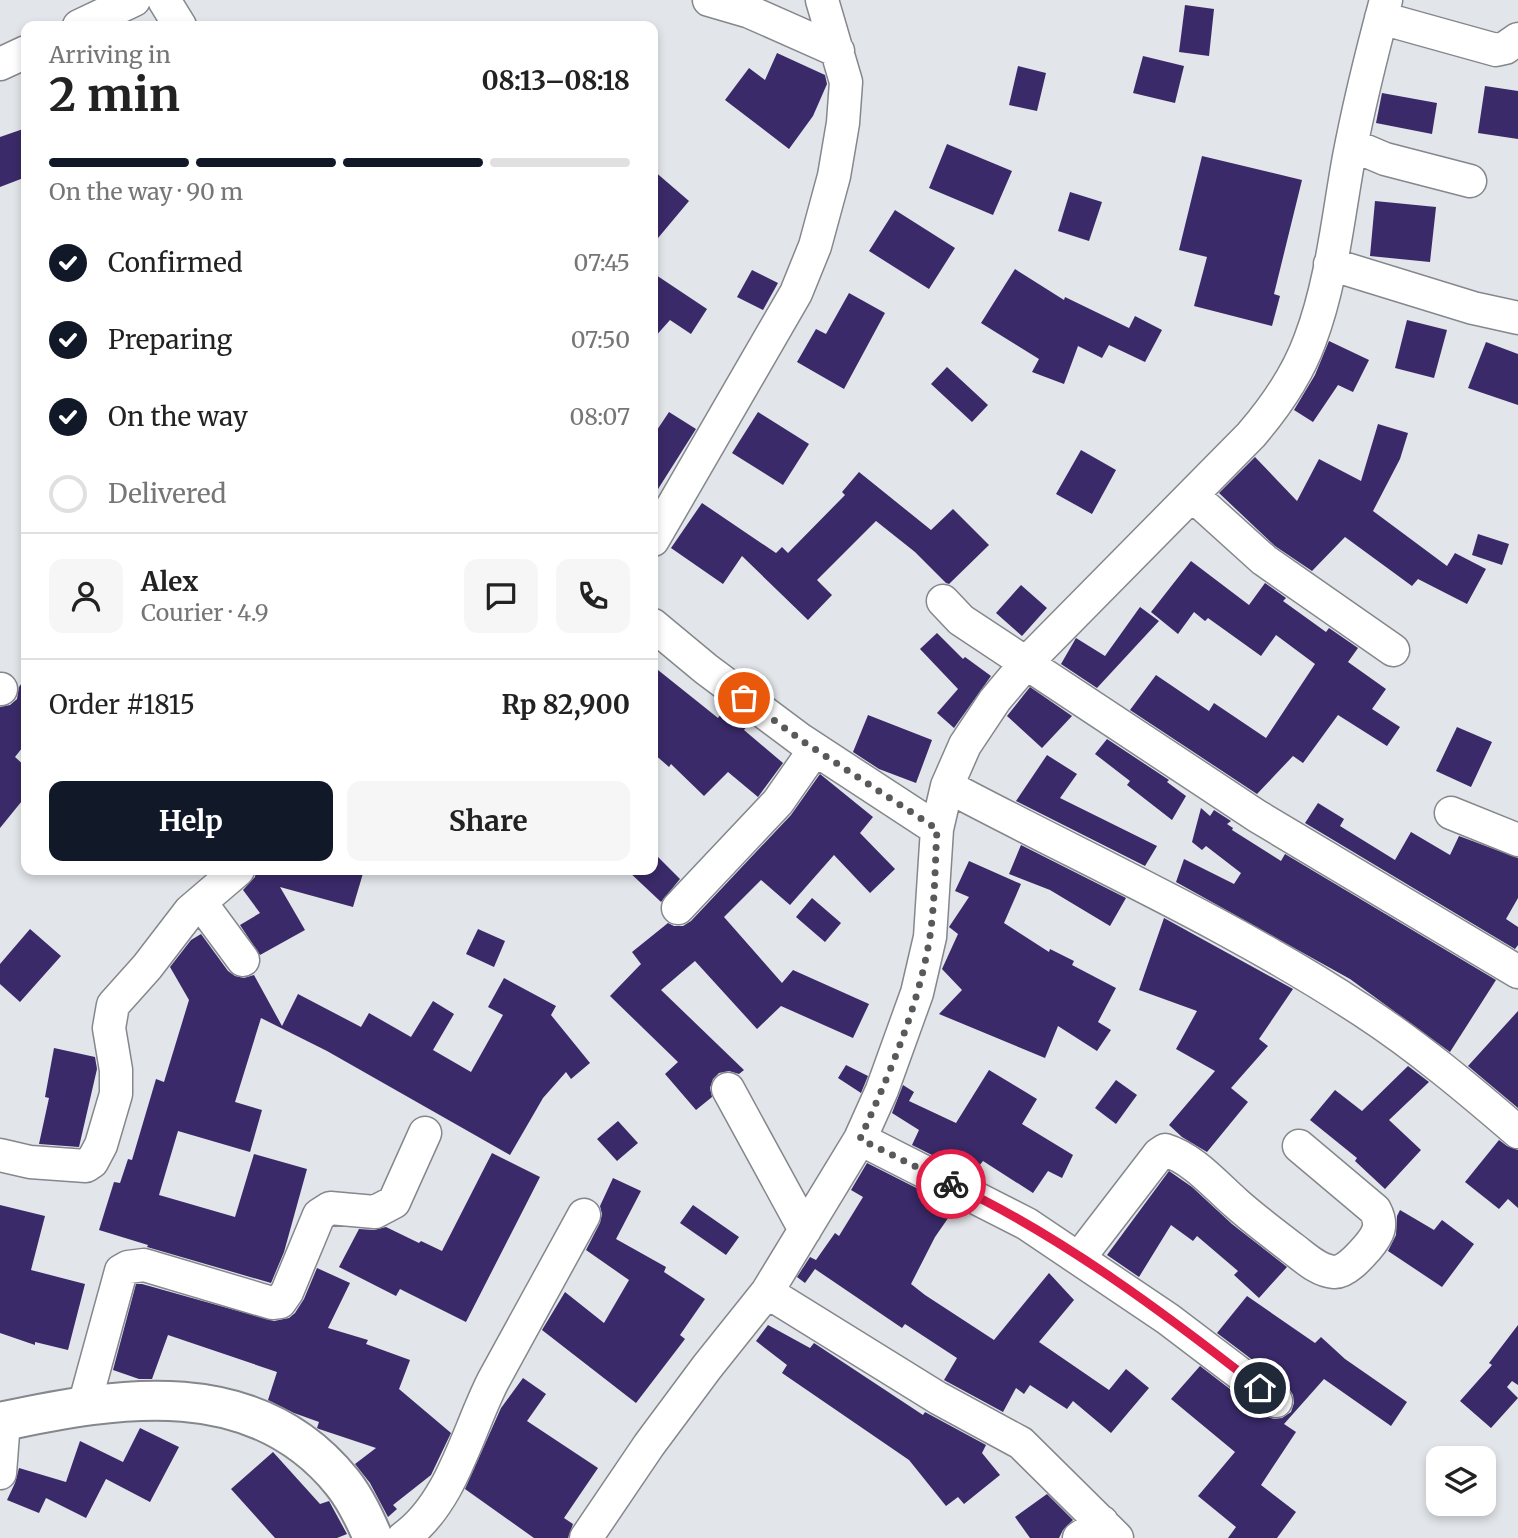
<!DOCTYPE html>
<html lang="en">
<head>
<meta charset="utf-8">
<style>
	body { margin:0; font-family:Merriweather,serif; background:#f6f6f6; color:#222; height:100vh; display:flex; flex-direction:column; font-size:26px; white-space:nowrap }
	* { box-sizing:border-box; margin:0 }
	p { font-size:23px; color:#767676 }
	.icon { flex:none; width:38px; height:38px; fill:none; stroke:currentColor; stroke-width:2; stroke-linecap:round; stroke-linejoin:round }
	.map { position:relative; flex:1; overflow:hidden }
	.details { position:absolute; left:21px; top:21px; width:637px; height:854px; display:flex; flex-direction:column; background:#fff; border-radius:14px; box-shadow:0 4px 10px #0003 }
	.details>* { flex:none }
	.controls { position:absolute; left:1426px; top:1446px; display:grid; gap:14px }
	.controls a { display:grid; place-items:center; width:70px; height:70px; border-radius:14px; background:#fff; box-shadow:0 4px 10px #0003; font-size:35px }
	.pin { position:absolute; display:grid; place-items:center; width:60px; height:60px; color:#fff; margin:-30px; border:4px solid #fff; border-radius:50%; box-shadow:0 2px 7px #0007 }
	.courier { position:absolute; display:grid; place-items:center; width:70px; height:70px; margin:-35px; border:5px solid #e11d48; border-radius:50%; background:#fff; color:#222; box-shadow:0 2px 9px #0007 }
	.overview em { font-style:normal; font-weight:700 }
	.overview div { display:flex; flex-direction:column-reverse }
	.overview { display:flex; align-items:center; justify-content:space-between; height:119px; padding:0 28px }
	h1 { font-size:46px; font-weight:700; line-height:52px }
	.bar { display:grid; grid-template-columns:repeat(4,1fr); gap:10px 7px; align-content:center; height:84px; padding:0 28px }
	.bar i { height:9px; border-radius:5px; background:#e0e0e0 }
	.bar .active { background:#111827 }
	.bar p { grid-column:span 4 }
	.line { display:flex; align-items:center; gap:18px; padding:0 28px; border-top:2px solid #e0e0e0 }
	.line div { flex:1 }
	.round { display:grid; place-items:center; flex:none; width:74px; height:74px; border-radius:14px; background:#f6f6f6 }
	ol { padding:0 28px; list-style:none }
	li { display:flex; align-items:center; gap:21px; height:77px }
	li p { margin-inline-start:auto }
	li .icon { padding:7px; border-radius:50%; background:#111827; color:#fff; stroke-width:4 }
	li:last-child { color:#767676 }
	li i { width:38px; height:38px; border:4px solid #e0e0e0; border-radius:50% }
	.button { display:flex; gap:14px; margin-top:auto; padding:14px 28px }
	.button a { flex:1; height:80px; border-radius:14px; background:#111827; color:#fff; font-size:28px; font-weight:700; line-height:80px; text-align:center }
	.button a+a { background:#f6f6f6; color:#222 }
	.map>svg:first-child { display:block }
	.building { fill:#3a2a69 }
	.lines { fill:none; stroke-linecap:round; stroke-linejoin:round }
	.street-casing { stroke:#84878b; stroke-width:35 }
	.secondary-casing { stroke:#84878b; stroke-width:42 }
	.street { stroke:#fff; stroke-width:32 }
	.secondary { stroke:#fff; stroke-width:38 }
	.done { stroke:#57595b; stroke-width:7; stroke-dasharray:0 12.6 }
	.route { stroke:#e11d48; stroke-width:9 }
</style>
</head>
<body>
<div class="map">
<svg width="1518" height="1538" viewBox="0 0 1518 1538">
	<rect width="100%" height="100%" fill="#e2e5e9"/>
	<path class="building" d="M 1185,5 L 1214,9 L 1209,56 L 1179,52 Z
		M 777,53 L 825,75 L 827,84 L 813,116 L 789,149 L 725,100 L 749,68 L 765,80 Z
		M 1143,56 L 1184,66 L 1175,103 L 1133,93 Z
		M 1018,66 L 1046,73 L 1037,111 L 1009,105 Z
		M 1485,86 L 1518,91 L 1518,139 L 1478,133 Z
		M 1382,93 L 1437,103 L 1432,134 L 1376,123 Z
		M 26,128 L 26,177 L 0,187 L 0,137 Z
		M 947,144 L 1012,171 L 993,215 L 929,188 Z
		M 1202,156 L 1302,180 L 1274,294 L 1280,296 L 1272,326 L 1194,306 L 1207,257 L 1179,250 Z
		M 653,170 L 689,201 L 653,244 Z
		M 1070,192 L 1102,202 L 1089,241 L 1058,231 Z
		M 1375,201 L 1436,207 L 1430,262 L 1370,256 Z
		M 895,210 L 955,248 L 929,289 L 869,251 Z
		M 1015,269 L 1064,300 L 1065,297 L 1129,328 L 1135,316 L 1162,330 L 1145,362 L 1109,345 L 1102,358 L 1078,346 L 1064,384 L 1032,372 L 1039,359 L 981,323 Z
		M 752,270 L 778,283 L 763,310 L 737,297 Z
		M 653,273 L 707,309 L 691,334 L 670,320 L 653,339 Z
		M 849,293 L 885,313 L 844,389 L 797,362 L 816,329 L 826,334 Z
		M 1407,320 L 1447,330 L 1434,378 L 1395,368 Z
		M 1329,341 L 1369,360 L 1353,392 L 1338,385 L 1313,422 L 1294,410 L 1315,375 Z
		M 1486,342 L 1518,354 L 1518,405 L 1468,388 Z
		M 947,367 L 988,405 L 972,422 L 931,384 Z
		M 669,412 L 696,429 L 653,497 L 653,436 Z
		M 758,412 L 809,444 L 783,485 L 732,453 Z
		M 1378,424 L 1408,433 L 1400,459 L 1373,511 L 1447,566 L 1455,553 L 1486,569 L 1467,604 L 1418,579 L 1412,586 L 1345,537 L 1312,571 L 1275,546 L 1219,493 L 1255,457 L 1297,501 L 1319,459 L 1361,481 Z
		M 1081,450 L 1116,470 L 1092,514 L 1056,494 Z
		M 859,472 L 931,530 L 953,509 L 989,545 L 949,584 L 946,583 L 915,552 L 876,521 L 817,580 L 832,595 L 808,620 L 742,556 L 723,584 L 671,548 L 702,503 L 776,553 L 782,547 L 788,553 L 845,495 L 842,492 Z
		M 1478,534 L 1509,544 L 1502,565 L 1472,555 Z
		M 1191,561 L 1249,605 L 1265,583 L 1286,598 L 1283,601 L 1326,632 L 1329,628 L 1358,648 L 1348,662 L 1386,689 L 1372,709 L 1400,727 L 1387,746 L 1338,715 L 1303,763 L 1293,756 L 1257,794 L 1130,710 L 1156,675 L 1209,711 L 1214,703 L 1266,738 L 1315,664 L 1276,635 L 1261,656 L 1208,618 L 1205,621 L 1194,612 L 1178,634 L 1151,612 Z
		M 1021,585 L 1047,608 L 1022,636 L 996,613 Z
		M 1140,607 L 1159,621 L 1097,688 L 1061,664 L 1076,638 L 1105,656 Z
		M 937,633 L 963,659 L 965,657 L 991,676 L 954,728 L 937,713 L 958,689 L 920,649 Z
		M 653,666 L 718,718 L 724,710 L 747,726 L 744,730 L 783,763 L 758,797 L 728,772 L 704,796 L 671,764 L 669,767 L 653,753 Z
		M 26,677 L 26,743 L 15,757 L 26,767 L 26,796 L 0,828 L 0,707 L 10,705 L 17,699 L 19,687 Z
		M 1030,687 L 1072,716 L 1042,748 L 1007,716 Z
		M 868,715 L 932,740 L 916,783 L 879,769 L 853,752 Z
		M 1457,727 L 1492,742 L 1471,787 L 1436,771 Z
		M 1107,739 L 1169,780 L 1167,782 L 1186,796 L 1172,820 L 1127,785 L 1130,781 L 1095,754 Z
		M 1047,755 L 1077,774 L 1060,798 L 1157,846 L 1145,866 L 1016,801 Z
		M 820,774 L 873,817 L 860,833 L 895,869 L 870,893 L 834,855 L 790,905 L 761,880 L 724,917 L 782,983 L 793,970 L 869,1004 L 853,1038 L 781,1006 L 757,1029 L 695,961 L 661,990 L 744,1070 L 739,1074 L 729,1071 L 719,1073 L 713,1079 L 710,1088 L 712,1097 L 696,1110 L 665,1074 L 678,1062 L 610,996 L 641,964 L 632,952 L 668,923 L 674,926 L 683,926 L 691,921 L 791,815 Z
		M 1318,803 L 1344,819 L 1340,826 L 1395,860 L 1411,832 L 1450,855 L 1459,836 L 1518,858 L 1518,898 L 1506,919 L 1518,927 L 1518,945 L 1515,949 L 1305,823 Z
		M 1201,808 L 1210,816 L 1214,810 L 1231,821 L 1227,824 L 1233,828 L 1232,830 L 1281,861 L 1285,854 L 1496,980 L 1450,1052 L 1350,979 L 1176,882 L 1184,859 L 1234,884 L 1241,873 L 1206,846 L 1202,850 L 1192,842 Z
		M 1021,845 L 1126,898 L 1110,926 L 1050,890 L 1009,874 Z
		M 653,852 L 680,879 L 661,902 L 627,870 L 653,870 Z
		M 969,861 L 1021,884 L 1004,923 L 1049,952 L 1050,949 L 1074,961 L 1072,965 L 1116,988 L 1098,1022 L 1111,1030 L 1097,1051 L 1058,1026 L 1045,1058 L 939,1014 L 962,990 L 942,969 L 958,934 L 949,927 L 969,897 L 955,891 Z
		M 256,870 L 364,870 L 353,907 L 280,887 L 305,930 L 260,955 L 240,925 L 260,913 L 243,890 L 255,877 Z
		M 812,898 L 841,923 L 825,942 L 796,917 Z
		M 1164,918 L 1293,989 L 1259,1039 L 1268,1046 L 1231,1088 L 1248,1102 L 1207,1152 L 1182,1137 L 1169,1125 L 1215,1071 L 1176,1049 L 1197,1011 L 1139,990 Z
		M 30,929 L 61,956 L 20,1002 L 0,984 L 0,964 Z
		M 478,929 L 505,941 L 494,967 L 466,954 Z
		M 201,934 L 228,971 L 235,976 L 244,978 L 254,975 L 282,1026 L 298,994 L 361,1027 L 369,1013 L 411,1037 L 433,1001 L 454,1014 L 433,1050 L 471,1072 L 503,1015 L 488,1007 L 504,978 L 556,1006 L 551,1015 L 590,1063 L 571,1079 L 566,1072 L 543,1098 L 510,1155 L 327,1051 L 261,1018 L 235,1102 L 262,1110 L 250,1152 L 178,1131 L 159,1195 L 235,1217 L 254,1154 L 307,1169 L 284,1252 L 271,1283 L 147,1247 L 148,1245 L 99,1230 L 114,1182 L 120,1183 L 128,1159 L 132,1160 L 156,1079 L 164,1082 L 189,1000 L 170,967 L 191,940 Z
		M 1518,1011 L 1518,1108 L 1468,1066 Z
		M 54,1048 L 95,1057 L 97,1069 L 79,1147 L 39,1144 L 49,1098 L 45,1097 Z
		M 846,1065 L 868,1076 L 861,1093 L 838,1078 Z
		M 1408,1066 L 1429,1082 L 1389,1120 L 1421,1150 L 1385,1189 L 1355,1161 L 1357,1158 L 1310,1120 L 1335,1090 L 1362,1111 Z
		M 989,1070 L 1037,1099 L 1022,1124 L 1073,1155 L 1062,1178 L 1048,1171 L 1033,1193 L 983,1161 L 972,1175 L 912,1145 L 919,1130 L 892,1113 L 903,1085 L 914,1092 L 909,1101 L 956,1123 Z
		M 1116,1080 L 1137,1095 L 1116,1124 L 1095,1108 Z
		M 618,1121 L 638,1143 L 617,1161 L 597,1139 Z
		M 1499,1140 L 1507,1146 L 1518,1150 L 1518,1208 L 1508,1199 L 1499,1209 L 1465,1182 Z
		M 492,1153 L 540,1177 L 466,1322 L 400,1289 L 396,1296 L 339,1267 L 359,1229 L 374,1230 L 386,1227 L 419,1243 L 421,1241 L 442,1251 Z
		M 867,1163 L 950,1205 L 948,1208 L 953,1211 L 935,1237 L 911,1284 L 925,1295 L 994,1340 L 1049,1273 L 1074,1300 L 1039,1342 L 1109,1390 L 1126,1369 L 1149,1388 L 1111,1433 L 1073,1401 L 1067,1409 L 1030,1385 L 1024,1394 L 1016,1388 L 1003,1412 L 944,1380 L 957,1358 L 905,1324 L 902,1328 L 815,1269 L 805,1283 L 797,1277 L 810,1257 L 816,1260 L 835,1233 L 839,1236 L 863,1197 L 851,1190 Z
		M 1169,1171 L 1192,1187 L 1232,1224 L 1287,1267 L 1259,1298 L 1234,1275 L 1238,1271 L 1197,1236 L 1193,1241 L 1171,1225 L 1139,1277 L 1107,1255 Z
		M 613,1178 L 641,1191 L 616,1239 L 666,1267 L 664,1272 L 705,1299 L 680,1335 L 685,1339 L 636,1403 L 542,1330 L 565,1292 L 604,1323 L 629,1280 L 586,1250 L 600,1223 L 602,1214 L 600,1206 Z
		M 0,1205 L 45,1216 L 31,1270 L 85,1284 L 68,1350 L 35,1342 L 35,1345 L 0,1333 Z
		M 693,1205 L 739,1237 L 726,1255 L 680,1223 Z
		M 1400,1210 L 1434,1230 L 1442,1220 L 1474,1244 L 1442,1287 L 1388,1251 L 1396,1235 L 1397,1216 Z
		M 317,1268 L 350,1283 L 328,1328 L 368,1340 L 366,1344 L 410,1360 L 399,1389 L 451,1433 L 431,1475 L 393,1505 L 397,1509 L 388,1517 L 370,1483 L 355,1464 L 376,1448 L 319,1429 L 317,1428 L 319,1422 L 294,1413 L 268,1400 L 277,1372 L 168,1335 L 152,1379 L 139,1379 L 113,1370 L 136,1284 L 142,1284 L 274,1321 L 289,1318 L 295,1313 L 304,1299 Z
		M 1247,1296 L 1315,1343 L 1321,1337 L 1345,1359 L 1407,1402 L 1391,1426 L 1324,1379 L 1284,1424 L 1296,1432 L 1261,1485 L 1296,1512 L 1277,1538 L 1228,1538 L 1236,1527 L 1198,1496 L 1235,1452 L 1171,1399 L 1200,1366 L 1265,1416 L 1274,1419 L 1282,1418 L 1291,1412 L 1294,1403 L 1293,1395 L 1288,1387 L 1217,1333 Z
		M 768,1325 L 810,1348 L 814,1343 L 923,1415 L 925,1412 L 986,1445 L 982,1453 L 1000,1475 L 964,1504 L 958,1497 L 946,1506 L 909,1460 L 782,1373 L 787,1365 L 756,1341 Z
		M 1518,1325 L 1518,1385 L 1512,1381 L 1507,1387 L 1518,1398 L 1491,1428 L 1460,1401 L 1492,1365 L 1489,1363 Z
		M 523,1378 L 546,1394 L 527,1421 L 598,1468 L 564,1518 L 573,1524 L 568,1538 L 534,1538 L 465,1489 L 501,1408 Z
		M 140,1428 L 179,1447 L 150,1502 L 106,1479 L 86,1518 L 46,1498 L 39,1513 L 7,1500 L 15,1483 L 19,1468 L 66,1482 L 80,1441 L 123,1462 Z
		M 273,1452 L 320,1504 L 329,1501 L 347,1534 L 337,1538 L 275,1538 L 231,1489 Z
		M 1047,1494 L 1073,1520 L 1063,1530 L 1059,1538 L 1030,1538 L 1015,1517 Z"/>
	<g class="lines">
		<g class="street-casing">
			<path id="street" d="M 164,0 L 180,26
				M 709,0 L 750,12 L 838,51
				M 1381,18 L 1496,50 L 1505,48 L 1518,39
				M 79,26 L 134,0
				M 0,64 L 26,52
				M 1352,145 L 1385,159 L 1470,181
				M 1330,264 L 1473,308 L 1518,318
				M 1192,495 L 1264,560 L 1393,650
				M 653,540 L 796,293 L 815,246 L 834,176 L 843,123 L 846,82 L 822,0
				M 943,601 L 961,620 L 1257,816 L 1518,972
				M 653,625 L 706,669 L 801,740 L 937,829
				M 0,689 L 1,689
				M 947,786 C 1086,860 1231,924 1363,1011 C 1418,1047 1468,1089 1518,1132
				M 1451,813 L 1518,840
				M 197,905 L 209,914 L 243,960
				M 678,908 L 778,802 L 815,749
				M 728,1089 L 805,1230
				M 860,1139 L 1027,1224 L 1168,1319 L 1276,1401
				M 0,1155 L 30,1162 L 86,1166 L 92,1162 L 101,1145 L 116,1094 L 116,1070 L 109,1028 L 113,1005 L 147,967 L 190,911 L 238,870
				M 1079,1258 L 1159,1154 L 1165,1150 C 1194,1159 1215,1185 1237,1204 C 1255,1220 1274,1234 1292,1248 C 1304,1257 1318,1271 1334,1272 C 1345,1273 1360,1256 1367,1248 C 1379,1234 1383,1225 1375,1210 L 1299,1146
				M 767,1292 L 938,1398 L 1021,1443 L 1117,1538
				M 84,1406 L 121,1271 L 128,1267 L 144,1265 L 272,1303 L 280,1302 L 287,1292 L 319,1215 L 330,1208 L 375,1212 L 394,1202 L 425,1133
				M 0,1473 L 4,1421
				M 403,1538 C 452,1503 467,1432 493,1381 L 584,1215
				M 586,1538 L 649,1445 L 707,1367 L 767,1292 L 860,1139 L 882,1090 L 917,993 L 930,937 L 937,829 L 947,786 L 965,745 L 995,700 L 1027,662 L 1251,435 C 1275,407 1297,376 1310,340 C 1332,282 1338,217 1349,157 C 1359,104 1372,52 1386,0
				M 1079,1538 L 1102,1522"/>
		</g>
		<g class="secondary-casing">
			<path id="secondary" d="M 0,1422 C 119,1396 255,1374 342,1482 C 355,1498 365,1519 373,1538"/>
		</g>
		<use href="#street" class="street"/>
		<use href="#secondary" class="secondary"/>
	</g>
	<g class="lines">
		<path class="done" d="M 744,698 L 801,740 L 937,829 C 935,864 935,901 930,936 C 919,1006 889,1075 860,1139 L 951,1184"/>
		<path class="route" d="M 951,1184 C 1060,1235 1166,1314 1260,1388"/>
	</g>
</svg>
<div class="controls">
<a><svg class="icon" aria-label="layers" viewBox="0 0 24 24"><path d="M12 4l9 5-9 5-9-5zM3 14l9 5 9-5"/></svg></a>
</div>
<div class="pin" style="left:744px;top:698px;background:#ea580c"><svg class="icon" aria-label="bag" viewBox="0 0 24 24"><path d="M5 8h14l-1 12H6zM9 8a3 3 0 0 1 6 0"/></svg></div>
<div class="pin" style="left:1260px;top:1388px;background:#1f2937"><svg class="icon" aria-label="home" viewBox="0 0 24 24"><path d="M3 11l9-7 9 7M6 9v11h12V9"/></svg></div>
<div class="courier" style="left:951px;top:1184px"><svg class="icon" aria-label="bike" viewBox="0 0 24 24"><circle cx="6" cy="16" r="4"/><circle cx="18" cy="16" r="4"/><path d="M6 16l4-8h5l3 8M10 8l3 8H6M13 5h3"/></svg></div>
<section class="details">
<div class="overview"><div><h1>2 min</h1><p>Arriving in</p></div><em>08:13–08:18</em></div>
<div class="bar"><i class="active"></i><i class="active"></i><i class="active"></i><i></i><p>On the way · 90 m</p></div>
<ol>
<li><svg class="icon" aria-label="check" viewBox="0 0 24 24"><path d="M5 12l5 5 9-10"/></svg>Confirmed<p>07:45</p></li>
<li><svg class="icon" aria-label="check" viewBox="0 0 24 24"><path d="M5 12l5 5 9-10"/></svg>Preparing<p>07:50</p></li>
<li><svg class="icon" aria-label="check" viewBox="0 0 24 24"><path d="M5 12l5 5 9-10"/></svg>On the way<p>08:07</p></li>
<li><i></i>Delivered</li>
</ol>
<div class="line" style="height:126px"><a class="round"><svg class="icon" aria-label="person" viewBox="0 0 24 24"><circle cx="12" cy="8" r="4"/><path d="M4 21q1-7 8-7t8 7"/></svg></a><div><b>Alex</b><p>Courier · 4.9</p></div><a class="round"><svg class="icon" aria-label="chat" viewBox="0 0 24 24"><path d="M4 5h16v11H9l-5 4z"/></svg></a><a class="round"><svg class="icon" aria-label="phone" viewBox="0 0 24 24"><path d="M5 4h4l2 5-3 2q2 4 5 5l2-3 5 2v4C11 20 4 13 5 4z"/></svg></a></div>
<div class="line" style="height:91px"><div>Order #1815</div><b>Rp 82,900</b></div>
<div class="button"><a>Help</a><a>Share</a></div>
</section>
</div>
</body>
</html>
